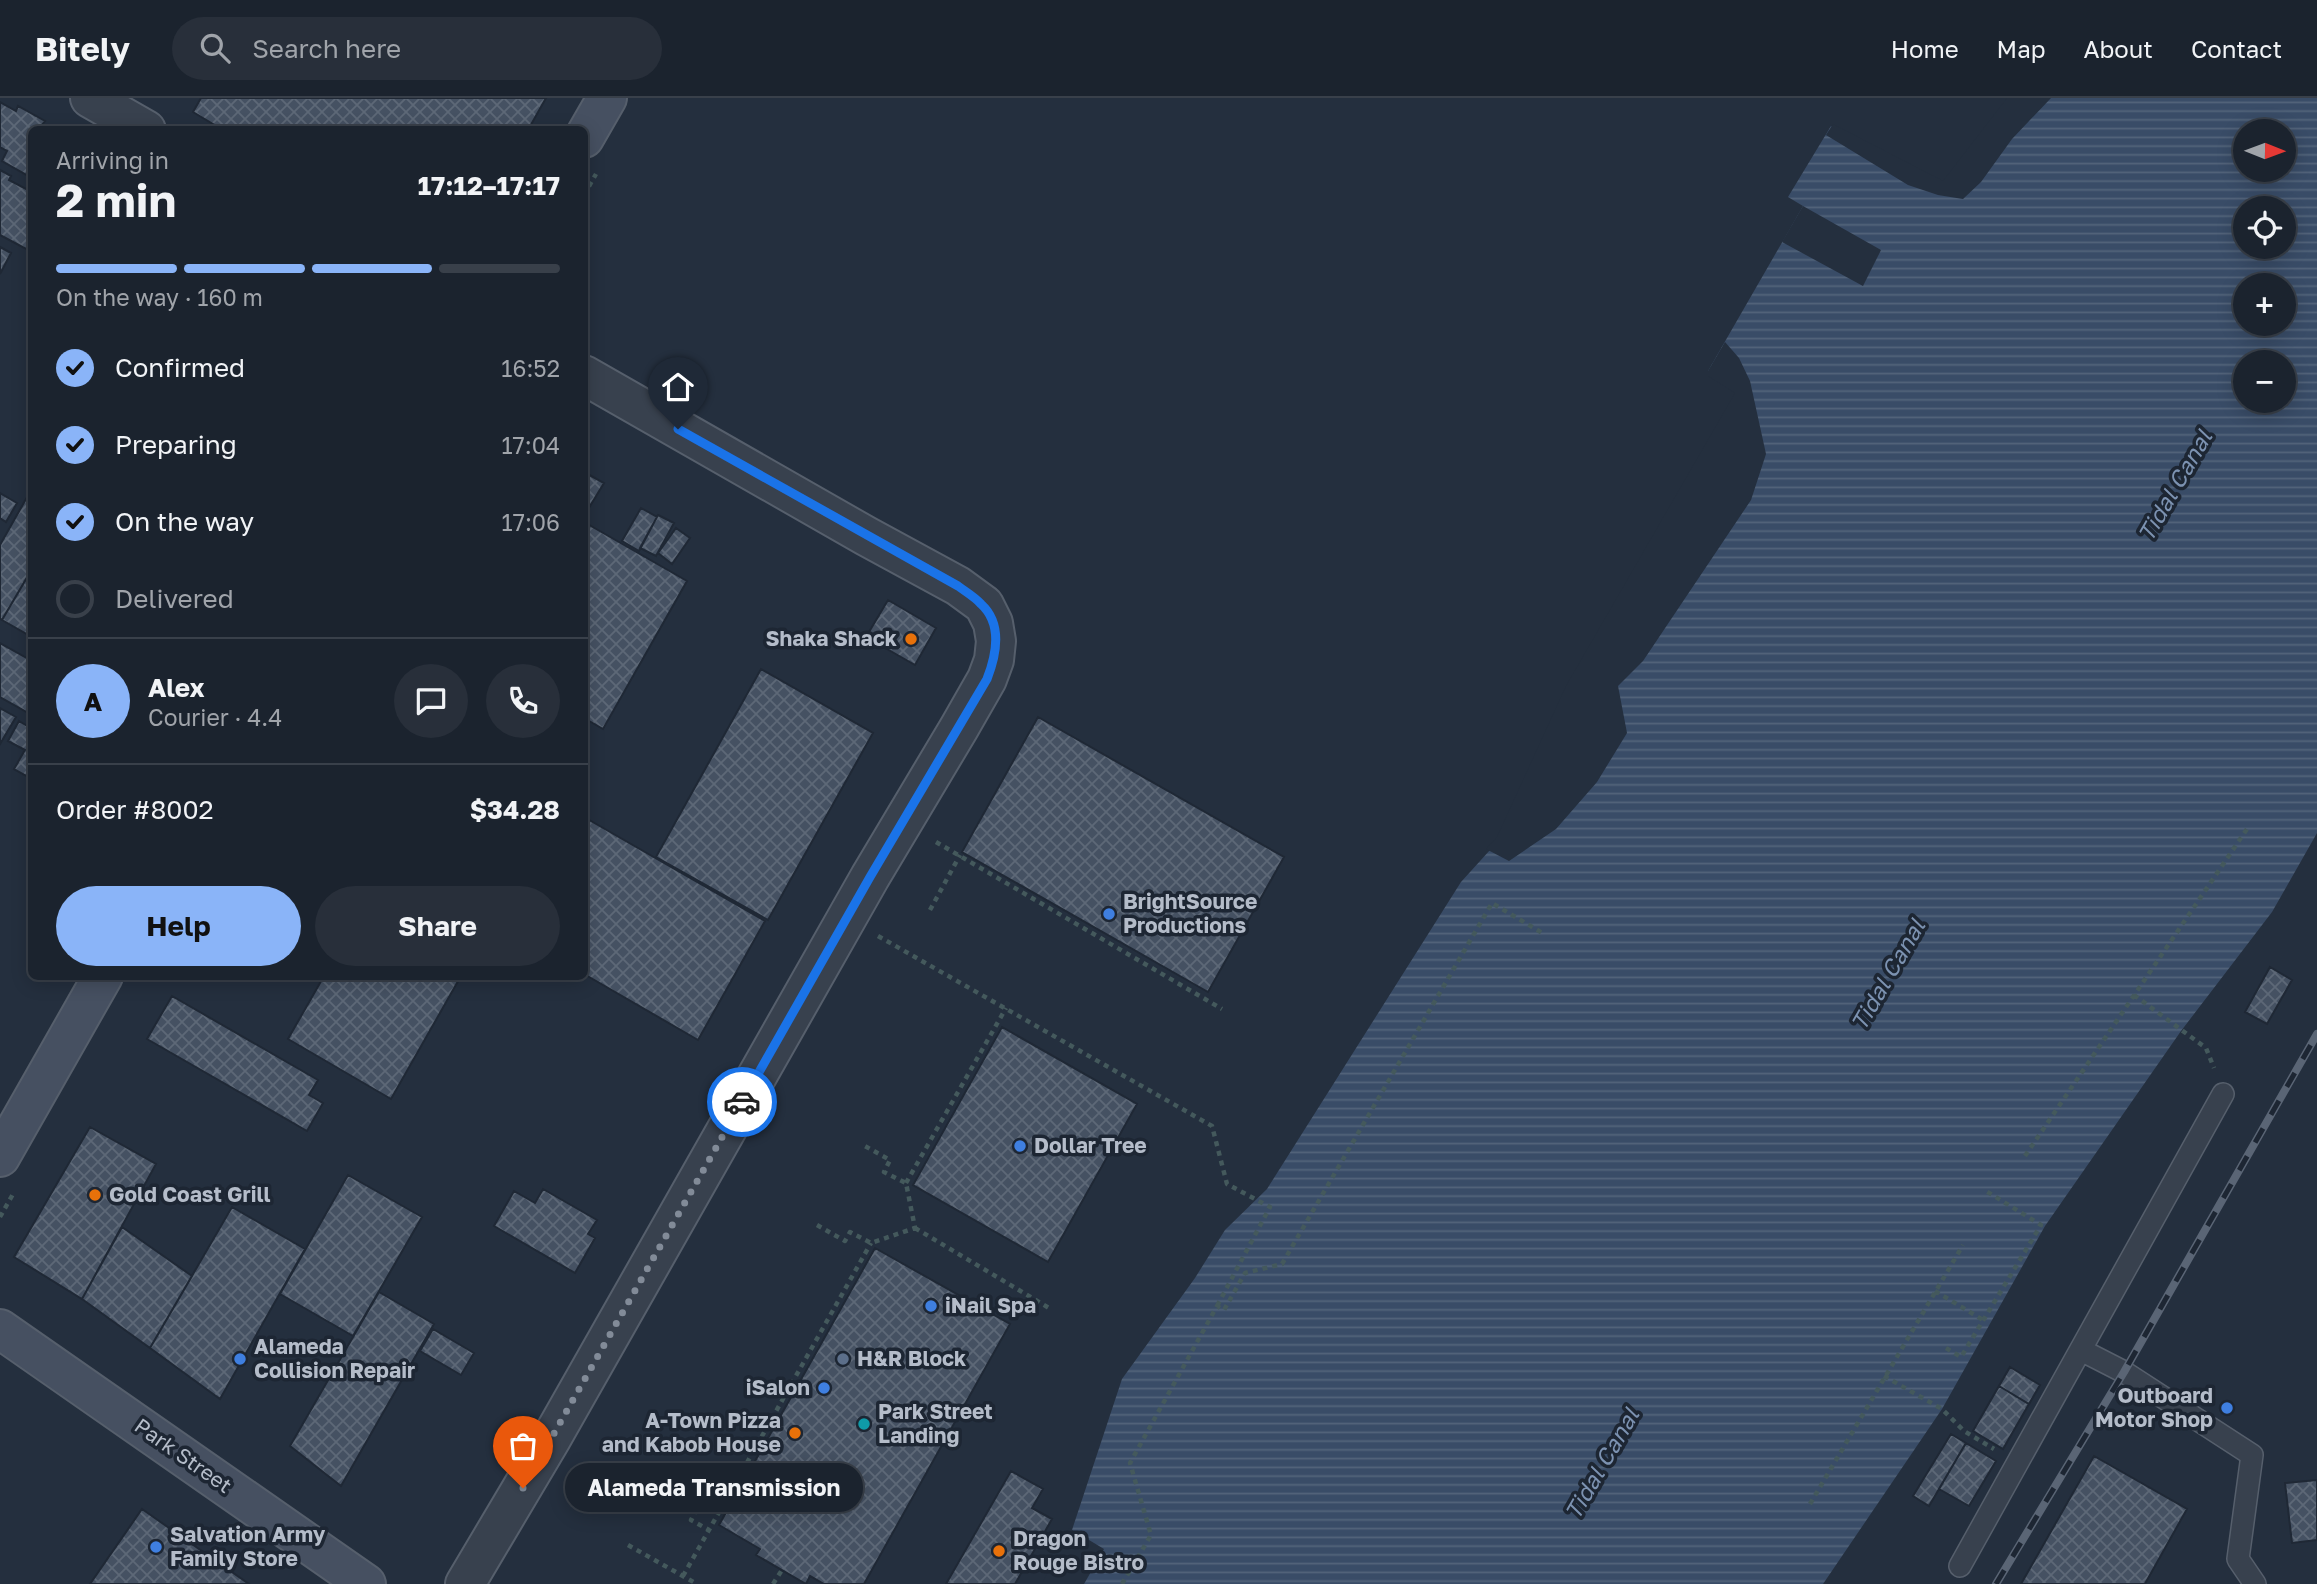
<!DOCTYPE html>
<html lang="en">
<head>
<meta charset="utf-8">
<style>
	body { margin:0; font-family:"Golos Text",sans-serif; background:#282f3a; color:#f1f3f6; height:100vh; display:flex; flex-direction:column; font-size:26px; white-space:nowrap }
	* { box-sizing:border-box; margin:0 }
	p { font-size:23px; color:#a0a4aa }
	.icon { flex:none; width:38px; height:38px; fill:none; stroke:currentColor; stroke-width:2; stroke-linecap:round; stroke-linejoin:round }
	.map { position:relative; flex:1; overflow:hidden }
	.details { position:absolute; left:28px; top:28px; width:560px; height:854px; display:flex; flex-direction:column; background:#1b232e; border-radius:10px; box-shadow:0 4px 18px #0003,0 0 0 2px #39404a }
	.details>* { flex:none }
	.needle { width:46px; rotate:91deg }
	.buttons { position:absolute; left:2233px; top:21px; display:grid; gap:14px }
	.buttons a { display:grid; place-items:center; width:63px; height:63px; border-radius:50%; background:#1b232e; box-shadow:0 4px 18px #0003,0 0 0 2px #39404a; font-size:35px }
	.pin { position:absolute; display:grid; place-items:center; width:60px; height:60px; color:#fff; margin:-72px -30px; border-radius:50% 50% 50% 0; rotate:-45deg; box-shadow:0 0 7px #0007 }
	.pin .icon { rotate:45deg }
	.courier { position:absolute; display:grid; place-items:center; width:70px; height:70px; margin:-35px; border:5px solid #1a73e8; border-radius:50%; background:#fff; color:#222; box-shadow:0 2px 9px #0007 }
	.bubble { position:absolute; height:49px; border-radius:24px; background:#1b232e; box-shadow:0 4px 18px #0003,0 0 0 2px #39404a; font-size:23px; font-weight:700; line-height:49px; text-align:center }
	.headline em { font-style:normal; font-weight:700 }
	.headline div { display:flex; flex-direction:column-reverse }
	.headline { display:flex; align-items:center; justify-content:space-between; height:119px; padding:0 28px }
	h1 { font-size:46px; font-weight:700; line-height:52px }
	.bar { display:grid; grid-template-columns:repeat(4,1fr); gap:10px 7px; align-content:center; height:84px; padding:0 28px }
	.bar i { height:9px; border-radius:5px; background:#39404a }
	.bar .on { background:#8ab4f8 }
	.bar p { grid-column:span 4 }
	.line { display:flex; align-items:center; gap:18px; padding:0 28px; border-top:2px solid #39404a }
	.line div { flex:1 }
	.round { display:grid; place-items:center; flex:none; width:74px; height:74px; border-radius:37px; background:#282f3a }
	ol { padding:0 28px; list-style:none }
	li { display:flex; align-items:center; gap:21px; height:77px }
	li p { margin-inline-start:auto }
	li .icon { padding:7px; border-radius:50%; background:#8ab4f8; color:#111; stroke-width:4 }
	li:last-child { color:#a0a4aa }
	li i { width:38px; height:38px; border:4px solid #39404a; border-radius:50% }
	.button { display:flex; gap:14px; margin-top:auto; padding:14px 28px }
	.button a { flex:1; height:80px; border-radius:42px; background:#8ab4f8; color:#111; font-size:28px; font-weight:700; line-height:80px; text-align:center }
	.button a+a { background:#282f3a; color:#f1f3f6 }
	header { display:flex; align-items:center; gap:42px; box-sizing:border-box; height:98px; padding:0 35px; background:#1b232e; border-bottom:2px solid #39404a }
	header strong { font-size:33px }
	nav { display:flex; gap:38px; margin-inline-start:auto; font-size:24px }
	.search { width:490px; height:63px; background:#282f3a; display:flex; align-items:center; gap:18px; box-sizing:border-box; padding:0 24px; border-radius:38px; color:#a0a4aa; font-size:26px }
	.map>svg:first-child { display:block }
	.water { fill:url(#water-rules); fill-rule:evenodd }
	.pier { fill:#242f3e }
	.building { fill:url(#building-cross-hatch); stroke:#1f2835; stroke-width:2 }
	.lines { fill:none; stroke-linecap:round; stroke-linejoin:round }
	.lane-casing { stroke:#565f6c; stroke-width:24 }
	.street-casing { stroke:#565f6c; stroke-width:42 }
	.secondary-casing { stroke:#565f6c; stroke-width:42 }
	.path { stroke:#44595c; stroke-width:4.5; stroke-dasharray:5 5; stroke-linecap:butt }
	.lane { stroke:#38414e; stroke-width:21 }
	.street { stroke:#38414e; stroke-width:38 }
	.secondary { stroke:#465061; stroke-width:38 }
	.rail-casing { stroke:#5a6575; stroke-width:8 }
	.rail { stroke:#1d2633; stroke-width:5; stroke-dasharray:16; stroke-linecap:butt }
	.done { stroke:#828b98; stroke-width:7; stroke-dasharray:0 12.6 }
	.route { stroke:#1a73e8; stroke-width:9 }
	.food-dot { fill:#e8710a; stroke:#1d2633; stroke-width:2.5 }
	.shop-dot { fill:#3f7fe0; stroke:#1d2633; stroke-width:2.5 }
	.service-dot { fill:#5c6f8a; stroke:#1d2633; stroke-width:2.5 }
	.culture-dot { fill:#0f9aa8; stroke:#1d2633; stroke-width:2.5 }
	.labels { text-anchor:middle; stroke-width:7; stroke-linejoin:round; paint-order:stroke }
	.poi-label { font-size:21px; font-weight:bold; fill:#b4bcc9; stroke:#1d2633; text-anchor:start }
	.street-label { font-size:21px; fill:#b4bcc9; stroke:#1d2633 }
	.water-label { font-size:23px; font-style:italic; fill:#7c92b1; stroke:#1d2633 }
</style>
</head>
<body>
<header>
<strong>Bitely</strong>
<div class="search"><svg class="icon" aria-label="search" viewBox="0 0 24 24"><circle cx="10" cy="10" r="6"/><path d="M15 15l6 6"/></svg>Search here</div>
<nav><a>Home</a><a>Map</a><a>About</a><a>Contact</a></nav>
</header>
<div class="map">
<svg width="2317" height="1486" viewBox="0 0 2317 1486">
	<defs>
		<pattern id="water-rules" width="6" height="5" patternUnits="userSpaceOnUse" patternTransform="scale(1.75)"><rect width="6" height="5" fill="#394c67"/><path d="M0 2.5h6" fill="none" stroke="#53647b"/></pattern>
		<pattern id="building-cross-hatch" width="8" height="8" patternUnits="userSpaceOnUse" patternTransform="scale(1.75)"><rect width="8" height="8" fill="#455162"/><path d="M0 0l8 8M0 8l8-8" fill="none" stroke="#5d6877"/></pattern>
	</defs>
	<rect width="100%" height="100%" fill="#242f3e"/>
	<path class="water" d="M 2011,0 L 2317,0 L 2317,735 L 2272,814 L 2181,933 L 2045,1128 L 1942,1311 L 1823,1486 L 1045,1486 L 1072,1432 L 1122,1281 L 1195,1180 L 1225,1132 L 1267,1091 L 1461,784 L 1500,741 L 1740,293 L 1708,273 L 1803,108 L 1788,99 L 1831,28 L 1944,88 ZM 2245,33 L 2284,33 L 2284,72 L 2245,72 ZM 2245,110 L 2284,110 L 2284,149 L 2245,149 ZM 2245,187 L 2284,187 L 2284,226 L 2245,226 ZM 2245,264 L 2284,264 L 2284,303 L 2245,303 Z"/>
	<path class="pier" d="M 2007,0 L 2051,0 L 2012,41 L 1981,84 L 1963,101 L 1938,97 L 1908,87 L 1826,37 L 1833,26 L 1943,83 Z
		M 1803,108 L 1881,152 L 1863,188 L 1782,144 Z
		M 1725,244 L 1739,260 L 1750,283 L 1766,356 L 1751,402 L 1643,563 L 1618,588 L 1627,635 L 1597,684 L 1556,731 L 1509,763 L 1486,751 L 1497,739 L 1566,588 L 1735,295 L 1708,278 L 1708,273 Z
		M 1069,1430 L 1104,1451 L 1084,1486 L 1042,1486 Z"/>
	<path class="building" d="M 201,0 L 546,0 L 528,32 L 223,32 L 193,14 Z
		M 0,4 L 16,13 L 18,8 L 45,23 L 42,27 L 50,32 L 32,32 L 32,80 L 2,63 L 7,53 L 0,49 Z
		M 0,72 L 11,78 L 9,82 L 32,94 L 32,145 L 28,152 L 0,137 Z
		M 0,149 L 11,155 L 0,176 Z
		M 584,374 L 604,385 L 584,418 Z
		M 0,395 L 17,405 L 6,424 L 0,420 Z
		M 26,401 L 32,405 L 32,471 L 2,522 L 0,521 L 0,447 Z
		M 641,410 L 657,419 L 639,453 L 622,443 Z
		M 658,417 L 674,425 L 656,458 L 640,450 Z
		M 584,424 L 687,483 L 603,631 L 584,620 Z
		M 676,430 L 690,440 L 672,466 L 658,455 Z
		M 32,471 L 32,539 L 2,522 Z
		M 888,502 L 936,530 L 915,567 L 866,539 Z
		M 0,545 L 32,563 L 32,617 L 0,599 Z
		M 761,571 L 873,635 L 768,822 L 656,759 Z
		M 0,610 L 16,619 L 0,646 Z
		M 1038,619 L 1284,759 L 1208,894 L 962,754 Z
		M 19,623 L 32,631 L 32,681 L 14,671 L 25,652 L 8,643 Z
		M 584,719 L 765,823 L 698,942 L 584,876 Z
		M 2270,869 L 2292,882 L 2267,926 L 2245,914 Z
		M 324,878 L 461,878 L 391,1001 L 288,941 Z
		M 172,898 L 318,982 L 309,997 L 323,1005 L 307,1033 L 147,941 Z
		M 1002,929 L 1137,1006 L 1048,1164 L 913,1087 Z
		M 90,1029 L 156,1066 L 82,1201 L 14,1159 Z
		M 348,1077 L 422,1119 L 353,1238 L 280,1196 Z
		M 543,1091 L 597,1122 L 588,1136 L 595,1140 L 575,1175 L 494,1128 L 514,1093 L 535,1105 Z
		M 232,1109 L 305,1151 L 220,1301 L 150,1250 Z
		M 122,1129 L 192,1178 L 150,1250 L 82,1201 Z
		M 875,1150 L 1010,1226 L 864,1486 L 824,1486 L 810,1478 L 806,1486 L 756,1457 L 760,1451 L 719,1427 Z
		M 379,1194 L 434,1226 L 341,1388 L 290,1348 Z
		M 433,1231 L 474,1255 L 461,1277 L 420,1253 Z
		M 2010,1269 L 2040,1287 L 2029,1306 L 1999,1288 Z
		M 1999,1288 L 2029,1306 L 2003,1351 L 1973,1333 Z
		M 1951,1336 L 1966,1345 L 1929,1408 L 1913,1398 Z
		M 1966,1345 L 1996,1363 L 1969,1408 L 1939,1391 Z
		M 2094,1358 L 2187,1411 L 2146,1484 L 2145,1486 L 2021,1486 Z
		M 1011,1373 L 1043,1391 L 1032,1410 L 1052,1421 L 1015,1486 L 946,1486 Z
		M 2317,1382 L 2317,1442 L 2292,1445 L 2285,1385 Z
		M 142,1411 L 249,1486 L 90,1486 Z"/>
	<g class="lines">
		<g class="lane-casing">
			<path id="lane" d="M 2081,1252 L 2124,1274 L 2252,1357 L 2238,1461 L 2255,1486
				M 1960,1468 L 2223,996"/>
		</g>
		<g class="street-casing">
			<path id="street" d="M 90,0 L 146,32
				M 465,1486 L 551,1341 L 870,779 L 959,630 L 987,581 L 994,562 L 996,543 L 993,525 L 984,507 L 958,488 L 866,438 L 584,277"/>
		</g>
		<g class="secondary-casing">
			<path id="secondary" d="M 584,40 L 607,0
				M 0,1059 L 103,878
				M 0,1231 L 366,1486"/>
		</g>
		<path class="path" d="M 584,97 L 596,76
			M 936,744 L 1222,911
			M 930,812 L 960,757
			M 878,838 L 1212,1028 L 1227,1086 L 1270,1109 L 1217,1208
			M 2134,897 L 2206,950 L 2214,970
			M 2025,1058 L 2247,731
			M 906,1085 L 1006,910
			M 0,1119 L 13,1096
			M 817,1127 L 845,1143 L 850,1134 L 871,1145 L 915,1130 L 906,1085 L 884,1074 L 890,1062 L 863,1047
			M 915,1130 L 1049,1210
			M 1935,1193 L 1983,1222
			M 1946,1250 L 1961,1259 L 2041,1127 L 1986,1093
			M 1884,1278 L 1942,1311 L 1964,1333 L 1994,1351
			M 660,1392 L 696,1412 L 691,1422 L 709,1432
			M 1810,1406 L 1963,1147
			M 628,1447 L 697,1486
			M 683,1478 L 871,1145
			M 773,1486 L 782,1472
			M 1122,1486 L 1151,1437 L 1130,1365 L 1217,1208 L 1224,1212 L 1245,1175 L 1282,1166 L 1492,805 L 1544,836"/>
		<use href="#lane" class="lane"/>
		<use href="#street" class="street"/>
		<use href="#secondary" class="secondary"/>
		<g class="rail-casing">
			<path id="rail" d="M 1996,1486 L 2124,1274 L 2317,936"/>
		</g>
		<use href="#rail" class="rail"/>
	</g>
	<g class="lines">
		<path class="done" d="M 523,1390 L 742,1004"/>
		<path class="route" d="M 678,331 L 958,488 C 966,494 975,499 981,506 C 1003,526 996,558 987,581 L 870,779 L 742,1004"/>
	</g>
	<g class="food-dot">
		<circle cx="911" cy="541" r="7"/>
		<circle cx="95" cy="1097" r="7"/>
		<circle cx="795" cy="1335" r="7"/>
		<circle cx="999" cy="1453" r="7"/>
	</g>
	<g class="shop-dot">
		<circle cx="1109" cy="816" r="7"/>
		<circle cx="1020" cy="1048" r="7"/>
		<circle cx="931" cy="1208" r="7"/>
		<circle cx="240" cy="1261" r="7"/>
		<circle cx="824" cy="1290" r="7"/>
		<circle cx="2227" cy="1310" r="7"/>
		<circle cx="156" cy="1449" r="7"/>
	</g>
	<circle class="service-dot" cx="843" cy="1261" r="7"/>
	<circle class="culture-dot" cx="864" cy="1326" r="7"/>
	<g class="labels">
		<g class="poi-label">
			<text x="897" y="548" text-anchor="end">Shaka Shack</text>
			<text x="1123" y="811">BrightSource<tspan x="1123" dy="24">Productions</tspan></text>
			<text x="1034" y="1055">Dollar Tree</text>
			<text x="109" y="1104">Gold Coast Grill</text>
			<text x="945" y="1215">iNail Spa</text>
			<text x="254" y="1256">Alameda<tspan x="254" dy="24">Collision Repair</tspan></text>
			<text x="857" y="1268">H&amp;R Block</text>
			<text x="810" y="1297" text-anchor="end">iSalon</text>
			<text x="2213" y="1305" text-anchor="end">Outboard<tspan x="2213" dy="24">Motor Shop</tspan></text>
			<text x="878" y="1321">Park Street<tspan x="878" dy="24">Landing</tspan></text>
			<text x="781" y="1330" text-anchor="end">A-Town Pizza<tspan x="781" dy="24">and Kabob House</tspan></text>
			<text x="170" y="1444">Salvation Army<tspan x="170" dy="24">Family Store</tspan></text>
			<text x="1013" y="1448">Dragon<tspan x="1013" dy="24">Rouge Bistro</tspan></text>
		</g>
		<g class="street-label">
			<text transform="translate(183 1358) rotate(35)" y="7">Park Street</text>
		</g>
		<g class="water-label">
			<text transform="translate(2175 388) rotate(-60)" y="8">Tidal Canal</text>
			<text transform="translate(1888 877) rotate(-60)" y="8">Tidal Canal</text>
			<text transform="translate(1602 1366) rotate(-60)" y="8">Tidal Canal</text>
		</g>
	</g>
</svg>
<div class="buttons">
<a><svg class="needle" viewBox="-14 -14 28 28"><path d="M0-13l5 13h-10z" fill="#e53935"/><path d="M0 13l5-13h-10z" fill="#a0a4aa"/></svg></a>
<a><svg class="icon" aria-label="locate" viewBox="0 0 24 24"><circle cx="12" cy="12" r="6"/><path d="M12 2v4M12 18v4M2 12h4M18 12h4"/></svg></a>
<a>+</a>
<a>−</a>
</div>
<div class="pin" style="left:523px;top:1390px;background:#ea580c"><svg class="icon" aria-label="bag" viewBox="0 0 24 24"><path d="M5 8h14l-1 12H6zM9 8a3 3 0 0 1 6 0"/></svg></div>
<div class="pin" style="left:678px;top:331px;background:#1f2937"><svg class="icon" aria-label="home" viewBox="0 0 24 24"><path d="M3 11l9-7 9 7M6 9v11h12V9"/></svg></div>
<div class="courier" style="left:742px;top:1004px"><svg class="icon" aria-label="car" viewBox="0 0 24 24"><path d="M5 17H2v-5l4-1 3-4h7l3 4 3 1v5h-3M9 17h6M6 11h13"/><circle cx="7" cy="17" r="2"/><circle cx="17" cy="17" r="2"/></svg></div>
<div class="bubble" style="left:565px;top:1365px;width:298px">Alameda Transmission</div>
<section class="details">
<div class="headline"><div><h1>2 min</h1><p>Arriving in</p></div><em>17:12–17:17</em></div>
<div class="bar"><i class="on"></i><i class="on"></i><i class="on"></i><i></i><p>On the way · 160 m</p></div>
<ol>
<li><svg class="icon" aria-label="check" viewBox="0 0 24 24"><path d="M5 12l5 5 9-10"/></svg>Confirmed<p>16:52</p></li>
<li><svg class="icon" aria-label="check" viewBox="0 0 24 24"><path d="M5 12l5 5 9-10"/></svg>Preparing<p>17:04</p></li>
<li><svg class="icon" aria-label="check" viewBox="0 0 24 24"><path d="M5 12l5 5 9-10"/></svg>On the way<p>17:06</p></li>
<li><i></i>Delivered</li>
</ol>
<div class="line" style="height:126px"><b class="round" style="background:#8ab4f8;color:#111">A</b><div><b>Alex</b><p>Courier · 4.4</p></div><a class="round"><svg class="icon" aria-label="chat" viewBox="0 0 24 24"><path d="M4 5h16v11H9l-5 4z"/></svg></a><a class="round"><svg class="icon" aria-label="phone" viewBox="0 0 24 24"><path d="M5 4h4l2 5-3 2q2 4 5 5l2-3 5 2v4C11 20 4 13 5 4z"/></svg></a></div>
<div class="line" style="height:91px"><div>Order #8002</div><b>$34.28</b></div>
<div class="button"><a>Help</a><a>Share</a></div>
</section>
</div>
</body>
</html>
